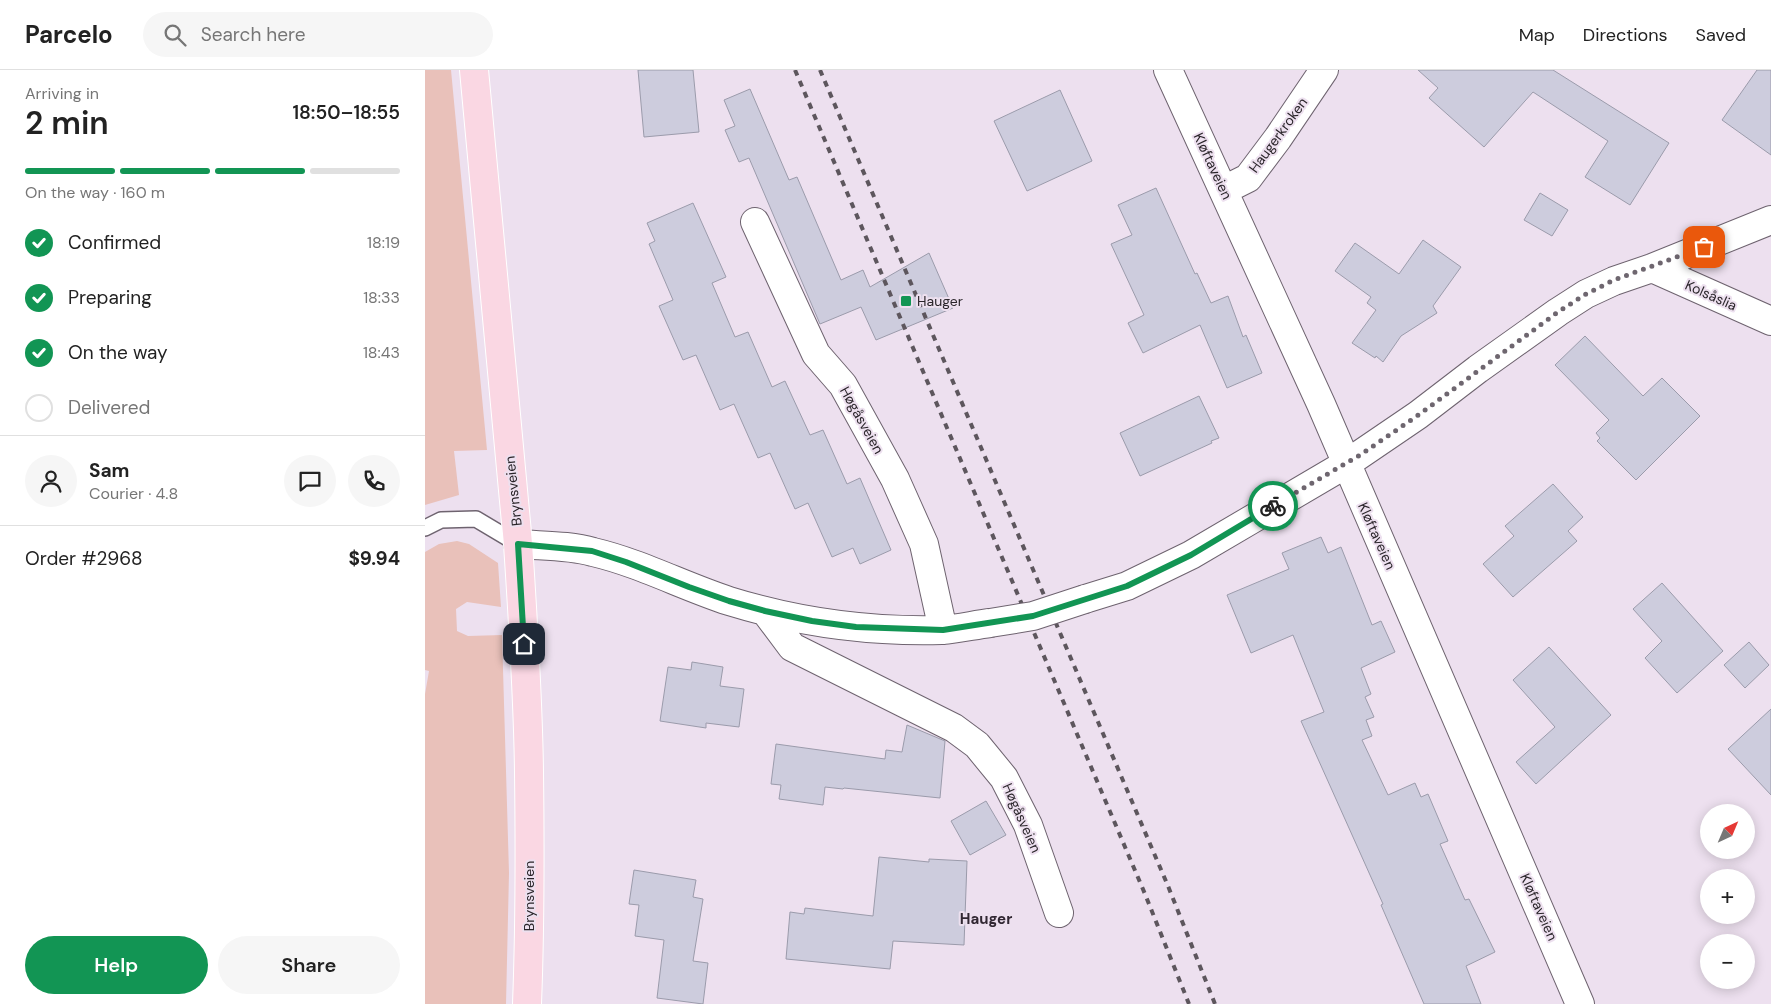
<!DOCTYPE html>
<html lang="en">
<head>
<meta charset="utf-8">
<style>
	body { margin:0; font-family:"DM Sans",sans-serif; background:#f6f6f6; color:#222; height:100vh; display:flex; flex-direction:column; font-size:19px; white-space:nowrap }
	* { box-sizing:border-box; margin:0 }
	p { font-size:16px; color:#767676 }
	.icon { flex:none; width:28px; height:28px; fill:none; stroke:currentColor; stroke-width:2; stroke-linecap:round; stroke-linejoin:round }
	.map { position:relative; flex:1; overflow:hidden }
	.sheet { display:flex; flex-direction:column; background:#fff; width:425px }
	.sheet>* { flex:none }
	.needle { width:32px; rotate:44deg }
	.tools { position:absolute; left:1275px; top:734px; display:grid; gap:10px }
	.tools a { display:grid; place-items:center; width:55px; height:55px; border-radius:50%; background:#fff; box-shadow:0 2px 12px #0003; font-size:25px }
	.pin { position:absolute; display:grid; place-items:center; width:42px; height:42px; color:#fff; margin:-21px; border-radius:10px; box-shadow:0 2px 8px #0006 }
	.courier { position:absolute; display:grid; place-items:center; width:50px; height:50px; margin:-25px; border:4px solid #129554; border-radius:50%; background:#fff; color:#222; box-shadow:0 1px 6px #0007 }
	.summary em { font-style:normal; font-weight:600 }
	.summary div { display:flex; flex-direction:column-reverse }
	.summary { display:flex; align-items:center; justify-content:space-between; height:85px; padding:0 25px }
	h1 { font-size:32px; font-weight:600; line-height:38px }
	.bar { display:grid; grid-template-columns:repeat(4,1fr); gap:8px 5px; align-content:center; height:60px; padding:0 25px }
	.bar i { height:6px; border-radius:4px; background:#e0e0e0 }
	.bar .current { background:#129554 }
	.bar p { grid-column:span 4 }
	.line { display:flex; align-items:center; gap:12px; padding:0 25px; border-top:1px solid #e0e0e0 }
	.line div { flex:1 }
	.round { display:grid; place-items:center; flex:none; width:52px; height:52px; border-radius:26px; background:#f6f6f6 }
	ol { padding:0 25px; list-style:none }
	li { display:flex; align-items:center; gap:15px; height:55px }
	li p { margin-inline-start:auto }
	li .icon { padding:5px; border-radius:50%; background:#129554; color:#fff; stroke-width:4 }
	li:last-child { color:#767676 }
	li i { width:28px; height:28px; border:2px solid #e0e0e0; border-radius:50% }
	.primary-button { display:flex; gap:10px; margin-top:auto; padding:10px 25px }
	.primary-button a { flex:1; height:58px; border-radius:30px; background:#129554; color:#fff; font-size:20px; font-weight:600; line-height:58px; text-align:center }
	.primary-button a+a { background:#f6f6f6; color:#222 }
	header { display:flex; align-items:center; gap:30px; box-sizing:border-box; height:70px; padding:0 25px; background:#fff; border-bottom:1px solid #e0e0e0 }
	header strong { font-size:24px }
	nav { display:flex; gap:28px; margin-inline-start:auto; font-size:18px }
	.search { width:350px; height:45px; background:#f6f6f6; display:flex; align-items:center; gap:12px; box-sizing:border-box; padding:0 18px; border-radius:28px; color:#767676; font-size:19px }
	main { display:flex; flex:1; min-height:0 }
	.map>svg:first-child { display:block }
	.green { fill:#e9c1ba }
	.building { fill:#cdccdd; stroke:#9b9bab }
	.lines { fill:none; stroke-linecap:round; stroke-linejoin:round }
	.service-casing { stroke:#6e636f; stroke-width:18 }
	.minor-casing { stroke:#6e636f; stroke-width:30 }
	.primary-casing { stroke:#fff; stroke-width:30 }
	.service { stroke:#fff; stroke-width:15 }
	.minor { stroke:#fff; stroke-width:28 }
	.primary { stroke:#fad7e3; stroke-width:28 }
	.rail { stroke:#5d565d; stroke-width:4; stroke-dasharray:6 6; stroke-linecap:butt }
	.minor-bridge-casing { stroke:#6e636f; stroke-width:30; stroke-linecap:butt }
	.minor-bridge { stroke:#fff; stroke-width:28 }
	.done { stroke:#6e666f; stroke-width:5; stroke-dasharray:0 9 }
	.route { stroke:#129554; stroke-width:6 }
	.poi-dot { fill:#129554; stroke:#ede0ef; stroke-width:2 }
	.labels { text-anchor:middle; stroke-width:4; stroke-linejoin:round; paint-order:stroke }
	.street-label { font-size:14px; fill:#2a252a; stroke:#ede0ef }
	.poi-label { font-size:14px; fill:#2a252a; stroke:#ede0ef; text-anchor:start }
	.neighbourhood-label { font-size:15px; font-weight:bold; fill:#312732; stroke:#ede0ef }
</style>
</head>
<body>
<header>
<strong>Parcelo</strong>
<div class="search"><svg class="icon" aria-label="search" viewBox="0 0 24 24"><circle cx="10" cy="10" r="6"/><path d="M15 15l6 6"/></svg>Search here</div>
<nav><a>Map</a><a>Directions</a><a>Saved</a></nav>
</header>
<main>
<section class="sheet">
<div class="summary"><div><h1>2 min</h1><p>Arriving in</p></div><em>18:50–18:55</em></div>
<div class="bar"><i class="current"></i><i class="current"></i><i class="current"></i><i></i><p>On the way · 160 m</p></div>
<ol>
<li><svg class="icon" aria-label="check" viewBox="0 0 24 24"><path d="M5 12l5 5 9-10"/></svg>Confirmed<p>18:19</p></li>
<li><svg class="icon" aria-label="check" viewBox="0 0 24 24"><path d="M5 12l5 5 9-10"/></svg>Preparing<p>18:33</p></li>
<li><svg class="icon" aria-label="check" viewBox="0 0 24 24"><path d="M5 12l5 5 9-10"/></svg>On the way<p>18:43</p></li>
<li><i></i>Delivered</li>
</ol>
<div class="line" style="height:90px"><a class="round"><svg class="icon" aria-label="person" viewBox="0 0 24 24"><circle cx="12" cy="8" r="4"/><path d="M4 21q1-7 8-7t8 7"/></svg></a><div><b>Sam</b><p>Courier · 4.8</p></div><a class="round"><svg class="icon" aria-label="chat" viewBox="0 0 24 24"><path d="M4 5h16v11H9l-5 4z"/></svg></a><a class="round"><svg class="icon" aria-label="phone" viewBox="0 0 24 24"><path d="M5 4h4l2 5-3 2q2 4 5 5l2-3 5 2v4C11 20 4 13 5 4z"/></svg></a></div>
<div class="line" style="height:65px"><div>Order #2968</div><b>$9.94</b></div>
<div class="primary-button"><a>Help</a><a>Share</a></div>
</section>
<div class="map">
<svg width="1346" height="934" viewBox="0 0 1346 934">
	<rect width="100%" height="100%" fill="#ede0ef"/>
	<path class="green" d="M 0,0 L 26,0 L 62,380 L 29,381 L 34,425 L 0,435 Z
		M 32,471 L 44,474 L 73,493 L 76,537 L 42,532 L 31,539 L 32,561 L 43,566 L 77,565 L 84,803 L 81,934 L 0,934 L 0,624 L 4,601 L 0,600 L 0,482 L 14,474 Z"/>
	<path class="building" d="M 213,0 L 268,0 L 274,62 L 219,67 Z
		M 993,0 L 1128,0 L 1244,73 L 1205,135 L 1160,107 L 1183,71 L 1108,22 L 1059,77 L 1004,28 L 1013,18 Z
		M 1332,0 L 1346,0 L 1346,85 L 1297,50 Z
		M 325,19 L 364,110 L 372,107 L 416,210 L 438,200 L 445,217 L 504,183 L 528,238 L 451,270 L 436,237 L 395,254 L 324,88 L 314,92 L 300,60 L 310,56 L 299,30 Z
		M 635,20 L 667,91 L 602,121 L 569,51 Z
		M 731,118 L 770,204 L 772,203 L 786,233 L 803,226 L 818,267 L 821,265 L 837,303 L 802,318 L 775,255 L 718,283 L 703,253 L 719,245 L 686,174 L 707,165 L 693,135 Z
		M 1115,123 L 1143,140 L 1127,166 L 1099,150 Z
		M 268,133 L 301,207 L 287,213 L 310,267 L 323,262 L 347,317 L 360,311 L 385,365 L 398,360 L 422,414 L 435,408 L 466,480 L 435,494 L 428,478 L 407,487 L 383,433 L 370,439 L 345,383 L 333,388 L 309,334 L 295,340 L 271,285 L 258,290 L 234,236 L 248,230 L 224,174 L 230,171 L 222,153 Z
		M 998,170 L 1036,197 L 1008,236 L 1012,243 L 976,266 L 958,292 L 951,286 L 950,288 L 927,273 L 951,240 L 942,233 L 946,227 L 910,201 L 930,173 L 974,204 Z
		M 1160,266 L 1218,326 L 1237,308 L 1275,346 L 1211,410 L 1172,371 L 1175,368 L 1171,363 L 1184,350 L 1130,295 Z
		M 774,326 L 794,368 L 786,371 L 787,373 L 715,406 L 695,363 Z
		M 1128,414 L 1158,447 L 1143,461 L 1152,471 L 1088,527 L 1058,494 L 1089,466 L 1080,456 Z
		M 896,467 L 903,483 L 916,477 L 947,555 L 956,551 L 970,582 L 936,598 L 946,624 L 940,627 L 949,647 L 941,650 L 947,666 L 937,670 L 963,725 L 990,713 L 996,727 L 1003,724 L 1023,771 L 1015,774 L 1040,830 L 1044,829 L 1070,882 L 1041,896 L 1056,934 L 999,934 L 956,835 L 958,834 L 876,651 L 899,642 L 868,565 L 826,583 L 802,525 L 864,499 L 857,483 Z
		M 1237,513 L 1298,581 L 1252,623 L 1220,588 L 1237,571 L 1208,539 Z
		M 1324,572 L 1344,595 L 1320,618 L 1299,595 Z
		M 1124,577 L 1186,645 L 1111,714 L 1091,692 L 1130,657 L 1088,610 Z
		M 267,592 L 298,597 L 295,616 L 319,619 L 314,657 L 281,653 L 281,658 L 235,651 L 243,597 L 266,600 Z
		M 1346,639 L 1346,725 L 1303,679 Z
		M 482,655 L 520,671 L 515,728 L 419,718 L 418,719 L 400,717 L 398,735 L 354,729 L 356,715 L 346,714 L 351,674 L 460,689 L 461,680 L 477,682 Z
		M 561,731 L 581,765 L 545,785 L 526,751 Z
		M 454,787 L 504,792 L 504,789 L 542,791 L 539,875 L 468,871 L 465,899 L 361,889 L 365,842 L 379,844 L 380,838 L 448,846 Z
		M 209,800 L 271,810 L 268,827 L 278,829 L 268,891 L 283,893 L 278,934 L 232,928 L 239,870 L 210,866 L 214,835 L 204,834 Z"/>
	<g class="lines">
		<g class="service-casing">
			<path id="service" d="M 0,458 L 16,450 L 51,449 L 93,474"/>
		</g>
		<g class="minor-casing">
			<path id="minor" d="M 743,0 L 896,334 L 1155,934
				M 799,120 L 823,108 L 853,68 L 899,0
				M 330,152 L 391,284 L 418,315 L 470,409 L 499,474 L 518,560
				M 1227,198 L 1346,251
				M 93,474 C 118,476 144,475 168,482 C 215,493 258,516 304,531 C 372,552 445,562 517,560 C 533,559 549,555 565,553
				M 660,529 L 702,516 L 766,485 L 921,394 L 993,345 L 1053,299 L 1133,242 L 1161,224 L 1189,211 L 1227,198 L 1346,150
				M 340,541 L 367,577 L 529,658 L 552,675 L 579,708 L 603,755 L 634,843"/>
		</g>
		<g class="primary-casing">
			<path id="primary" d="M 49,0 L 93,474 C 98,549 103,626 104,702 C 105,779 105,857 102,934"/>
		</g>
		<use href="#service" class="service"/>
		<use href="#minor" class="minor"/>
		<use href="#primary" class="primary"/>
		<path class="rail" d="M 370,0 L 720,824 L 764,934
			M 395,0 L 743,816 L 790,934"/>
		<g class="minor-bridge-casing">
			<path id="minor-bridge" d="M 565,553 L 608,546 L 660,529"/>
		</g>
		<use href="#minor-bridge" class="minor-bridge"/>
	</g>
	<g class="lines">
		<path class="done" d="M 848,436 L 935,385 L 992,346 L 1133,242 L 1161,224 L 1189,210 L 1279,177"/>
		<path class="route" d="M 99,574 L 93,474 L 167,481 L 201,492 L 264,517 L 304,531 L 340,541 L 387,551 L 431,557 L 518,560 L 608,546 L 702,516 L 766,485 L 848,436"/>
	</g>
	<rect class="poi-dot" x="475" y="225" width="12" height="12" rx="2.5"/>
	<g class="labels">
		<g class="street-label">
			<text transform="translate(853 65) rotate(-54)" y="5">Haugerkroken</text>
			<text transform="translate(788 96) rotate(65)" y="5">Kløftaveien</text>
			<text transform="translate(1286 225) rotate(24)" y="5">Kolsåslia</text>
			<text transform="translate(437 350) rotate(61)" y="5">Høgåsveien</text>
			<text transform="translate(88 421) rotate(-96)" y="5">Brynsveien</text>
			<text transform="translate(952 466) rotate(66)" y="5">Kløftaveien</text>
			<text transform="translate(597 748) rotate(66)" y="5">Høgåsveien</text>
			<text transform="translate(104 826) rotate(-90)" y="5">Brynsveien</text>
			<text transform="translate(1114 837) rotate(66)" y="5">Kløftaveien</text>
		</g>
		<g class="poi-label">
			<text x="492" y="236">Hauger</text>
		</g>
		<g class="neighbourhood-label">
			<text x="561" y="854">Hauger</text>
		</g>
	</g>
</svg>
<div class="tools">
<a><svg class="needle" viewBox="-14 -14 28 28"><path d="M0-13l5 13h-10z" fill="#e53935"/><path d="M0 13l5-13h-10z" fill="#767676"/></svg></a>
<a>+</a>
<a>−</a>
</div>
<div class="pin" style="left:1279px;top:177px;background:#ea580c"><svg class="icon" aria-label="bag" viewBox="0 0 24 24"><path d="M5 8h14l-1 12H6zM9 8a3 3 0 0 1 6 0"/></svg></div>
<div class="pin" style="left:99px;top:574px;background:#1f2937"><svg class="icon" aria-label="home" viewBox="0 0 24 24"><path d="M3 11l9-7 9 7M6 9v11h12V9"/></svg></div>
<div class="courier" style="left:848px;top:436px"><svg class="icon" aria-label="bike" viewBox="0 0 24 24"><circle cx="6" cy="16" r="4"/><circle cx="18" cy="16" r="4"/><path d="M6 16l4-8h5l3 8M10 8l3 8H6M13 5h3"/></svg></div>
</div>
</main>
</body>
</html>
